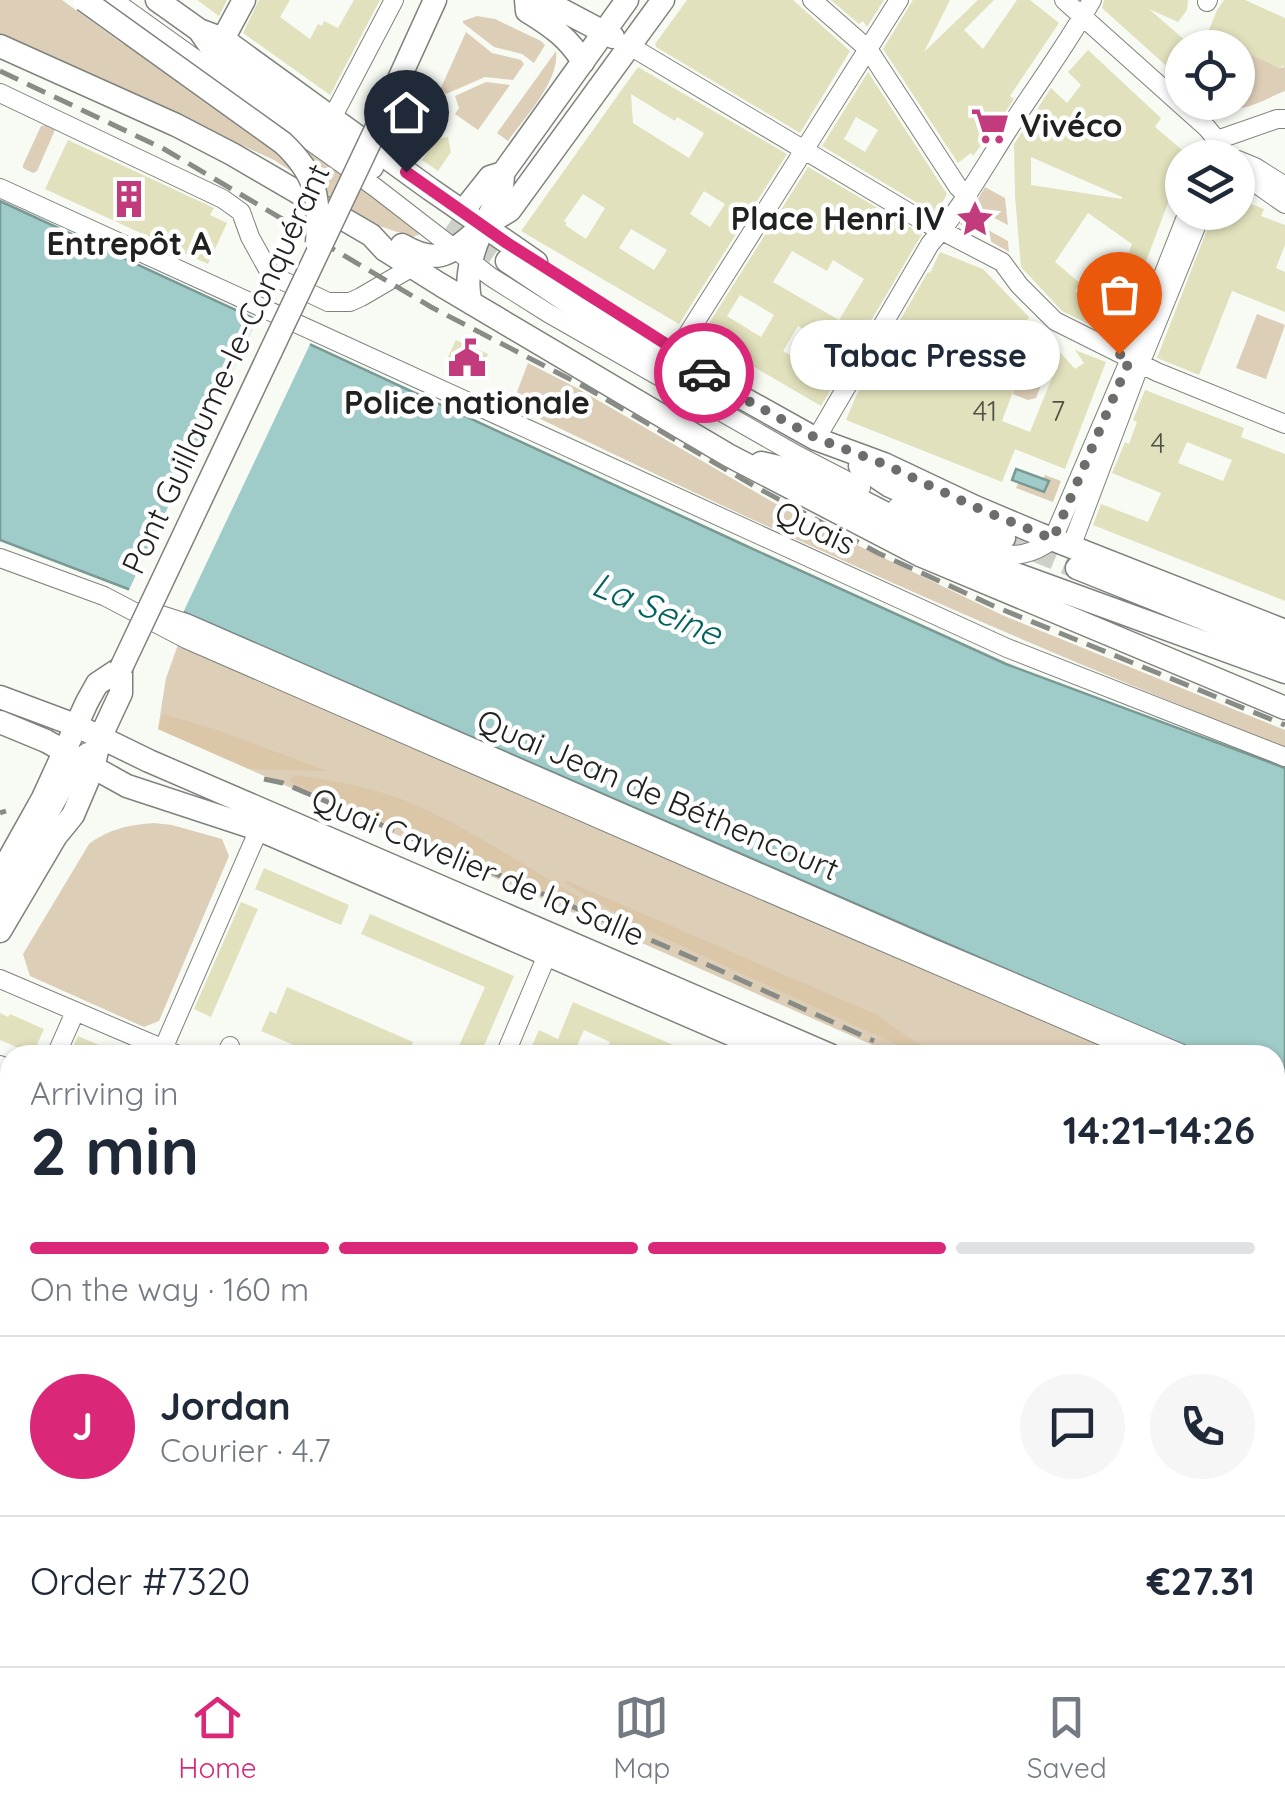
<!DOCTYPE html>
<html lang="en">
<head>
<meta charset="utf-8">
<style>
	body { margin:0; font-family:Quicksand,sans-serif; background:#f6f6f7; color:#1f2937; height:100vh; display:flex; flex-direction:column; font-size:38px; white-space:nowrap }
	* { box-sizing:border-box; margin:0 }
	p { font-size:32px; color:#747a83 }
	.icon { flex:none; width:55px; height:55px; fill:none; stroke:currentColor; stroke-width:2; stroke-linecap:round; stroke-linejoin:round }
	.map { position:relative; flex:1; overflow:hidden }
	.side { position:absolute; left:0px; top:1045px; width:1285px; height:622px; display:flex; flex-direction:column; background:#fff; border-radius:30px 30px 0 0; box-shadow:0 2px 8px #0004 }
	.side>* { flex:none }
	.controls { position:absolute; left:1165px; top:30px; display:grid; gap:20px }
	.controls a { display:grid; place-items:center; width:90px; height:90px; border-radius:50%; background:#fff; box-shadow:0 2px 8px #0004; font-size:50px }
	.pin { position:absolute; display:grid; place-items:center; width:85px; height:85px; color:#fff; margin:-102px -42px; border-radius:50% 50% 50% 0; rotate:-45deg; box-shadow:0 0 10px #0007 }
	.pin .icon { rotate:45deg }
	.courier { position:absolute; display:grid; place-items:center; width:100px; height:100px; margin:-50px; border:8px solid #db2777; border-radius:50%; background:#fff; color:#222; box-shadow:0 2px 12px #0007 }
	.bubble { position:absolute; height:70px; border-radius:35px; background:#fff; box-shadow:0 2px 8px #0004; font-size:32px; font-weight:700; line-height:70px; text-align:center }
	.headline em { font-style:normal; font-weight:700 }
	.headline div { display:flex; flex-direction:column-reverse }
	.headline { display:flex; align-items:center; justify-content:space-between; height:170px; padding:0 30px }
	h1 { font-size:65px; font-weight:700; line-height:75px }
	.bar { display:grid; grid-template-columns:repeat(4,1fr); gap:15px 10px; align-content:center; height:120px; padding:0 30px }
	.bar i { height:12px; border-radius:8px; background:#e0e1e3 }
	.bar .active { background:#db2777 }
	.bar p { grid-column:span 4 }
	.line { display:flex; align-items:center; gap:25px; padding:0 30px; border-top:2px solid #e0e1e3 }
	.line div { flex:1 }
	.round { display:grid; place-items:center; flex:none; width:105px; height:105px; border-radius:52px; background:#f6f6f7 }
	.menu { display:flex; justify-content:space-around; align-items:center; height:140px; border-top:2px solid #e0e1e3; background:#fff; font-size:28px; color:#747a83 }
	.menu a { display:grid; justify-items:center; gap:5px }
	.menu .active { color:#db2777 }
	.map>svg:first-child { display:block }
	.green { fill:#ddceb8 }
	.forest { fill:#dbc6a7 }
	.water { fill:#9fccc8; stroke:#799995; stroke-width:2.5 }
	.pier { fill:#f7fbf4 }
	.building { fill:#e2e1bd; fill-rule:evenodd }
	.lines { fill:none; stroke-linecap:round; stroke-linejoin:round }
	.major-tunnel { stroke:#ccd0c9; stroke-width:22; stroke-dasharray:22 11; stroke-linecap:butt }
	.minor-casing { stroke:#7e827c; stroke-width:20 }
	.major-casing { stroke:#7e827c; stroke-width:25 }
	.minor { stroke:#fff; stroke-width:18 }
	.major { stroke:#fff; stroke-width:22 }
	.tram { stroke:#888b86; stroke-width:2.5 }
	.rail { stroke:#888b86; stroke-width:5; stroke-dasharray:20 10; stroke-linecap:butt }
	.major-bridge-casing { stroke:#7e827c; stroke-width:25; stroke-linecap:butt }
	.major-bridge { stroke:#fff; stroke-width:22 }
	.done { stroke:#6b6e6a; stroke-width:10; stroke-dasharray:0 18 }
	.route { stroke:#db2777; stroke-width:12 }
	.labels { text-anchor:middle; stroke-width:9; stroke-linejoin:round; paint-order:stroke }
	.number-label { font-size:28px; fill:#505246 }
	.poi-label { font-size:32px; font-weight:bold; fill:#20221f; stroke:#fff }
	.street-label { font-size:32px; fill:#20221f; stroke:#fff }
	.water-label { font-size:35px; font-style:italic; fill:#00635e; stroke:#fff }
</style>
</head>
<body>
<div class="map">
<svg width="1285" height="1666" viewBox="0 0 1285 1666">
	<rect width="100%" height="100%" fill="#f7fbf4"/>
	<path class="green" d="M 0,0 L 62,0 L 123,44 L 129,37 L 339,170 L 422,233 L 413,237 L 373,224 L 274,160 L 0,34 Z
		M 477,16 L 495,19 L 541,41 L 545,45 L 534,63 L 522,54 L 494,47 L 463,23 L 463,21 Z
		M 466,32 L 492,53 L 521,60 L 524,64 L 513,80 L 485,77 L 446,94 L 440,90 Z
		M 1238,47 L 1280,68 L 1285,67 L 1285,91 C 1264,99 1237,118 1217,103 L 1238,102 Z
		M 556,51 C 560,81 525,117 508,141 L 497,133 Z
		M 486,82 L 510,85 L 478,130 L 455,114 L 459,108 L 455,96 Z
		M 46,125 L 55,130 L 37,171 L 33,173 L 23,168 L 23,165 L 41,126 Z
		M 985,187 L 1005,198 L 1008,225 L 973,207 Z
		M 965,217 L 1008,241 L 1009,252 L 960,224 Z
		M 987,314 L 987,339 L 1001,354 L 1010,359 L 1013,355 L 1017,356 L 1020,350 L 1033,355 L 1032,361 L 1036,363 L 1034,371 L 1045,375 L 1036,398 L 1028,400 L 1013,394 L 1014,389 L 911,348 L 917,332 L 921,333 L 929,324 L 955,349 C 967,336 977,328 987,314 Z
		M 1257,314 L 1285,325 L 1266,379 L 1236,368 Z
		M 528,363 L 577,388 L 795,515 L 1002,615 L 1285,730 L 1285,747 C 1022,644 765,529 512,405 Z
		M 1045,475 L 1061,481 L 1053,502 L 1016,488 L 1018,483 L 1044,492 L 1049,482 L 1043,479 Z
		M 188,617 L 1204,1055 L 895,1055 L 158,729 L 166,678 Z
		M 154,823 L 172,825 L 222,839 L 229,856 L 159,1021 L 144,1027 L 30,976 L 23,954 L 89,844 C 109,829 128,825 154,823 Z
		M 1275,1086 L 1285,1090 L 1285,1165 L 1279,1164 L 1275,1176 Z
		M 0,1378 L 10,1381 L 10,1459 L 0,1483 Z"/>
	<path class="forest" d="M 163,714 L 217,730 L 328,771 L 249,769 L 158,729 Z
		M 294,775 C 331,780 366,786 401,799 C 464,824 520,864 579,897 L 576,905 L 290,782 Z
		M 567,881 L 875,1014 L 934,1055 L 895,1055 L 898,1045 L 642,928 L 565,883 Z"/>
	<path class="water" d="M 0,201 L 742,544 L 1006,664 L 1285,768 L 1285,1090 L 1275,1086 L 1275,1055 L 1204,1055 L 149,597 L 0,540 Z
		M 1016,469 L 1049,481 L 1044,492 L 1012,480 Z"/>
	<path class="pier" d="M 259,315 L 312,340 L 181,617 L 127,594 Z"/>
	<path class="building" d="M 197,0 L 227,0 L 219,16 Z
		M 259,0 L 290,0 L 280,17 L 310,39 L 318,24 L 322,26 L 324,21 L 338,28 L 354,0 L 380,0 L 330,95 L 243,33 Z
		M 687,0 L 793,0 L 850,51 L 800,133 L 656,47 L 655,44 Z
		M 831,0 L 884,0 L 867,27 L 863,21 L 859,24 Z
		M 913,0 L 950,0 L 924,52 L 978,0 L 994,0 L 964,30 L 983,49 L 1017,0 L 1030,0 L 1059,23 L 1010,96 L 1014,99 L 996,126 L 973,156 L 971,153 L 958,163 L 883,49 Z
		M 1104,0 L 1188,0 L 1187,10 L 1178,22 L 1149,9 L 1194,48 L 1182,48 L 1182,80 L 1102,8 Z
		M 1224,0 L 1245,0 L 1285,18 L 1285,67 L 1282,66 L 1281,68 L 1238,50 L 1238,48 L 1207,35 L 1217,10 Z
		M 1088,50 L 1161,118 L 1155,127 L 1187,154 L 1186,158 L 1182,158 L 1182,166 L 1117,338 L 1062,311 L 1021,267 L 1015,196 L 1014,144 L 1051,88 L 1067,103 L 1081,85 L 1068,72 ZM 1031,157 L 1122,197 L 1122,199 L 1031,185 ZM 1088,213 L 1132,244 L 1107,311 L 1075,291 L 1081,284 L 1055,262 Z
		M 638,67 L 787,154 L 679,324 L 521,231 ZM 631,94 L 675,121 L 677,117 L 704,133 L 689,158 L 633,123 ZM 704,191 L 725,204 L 710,227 L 690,214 ZM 583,194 L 605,208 L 586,239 L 565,225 L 567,223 L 564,221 ZM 631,229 L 667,250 L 654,270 L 619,248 Z
		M 868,72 L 947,194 L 936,214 L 822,146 ZM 856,117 L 878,130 L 865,152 L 844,139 Z
		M 448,137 L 451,152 L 438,171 L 422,160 L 436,139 Z
		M 68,140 L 214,208 L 210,215 L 227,223 L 208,264 L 45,189 Z
		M 808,167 L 922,234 L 821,406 L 701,336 ZM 792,251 L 827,271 L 833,260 L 864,279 L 839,320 L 773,282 ZM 740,295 L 774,315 L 761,337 L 727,316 ZM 798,326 L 835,349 L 832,352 L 835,354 L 823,373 L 783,351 Z
		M 1238,199 L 1264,209 L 1261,216 L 1285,225 L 1285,245 L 1276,268 L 1285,272 L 1285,312 L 1232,291 L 1199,375 L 1157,358 L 1214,212 L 1238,212 Z
		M 940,252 L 983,269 L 1029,317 L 1027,322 L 1036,325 L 1075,369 L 1084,363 L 1075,350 L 1106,362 L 1065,469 L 1015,449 L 1002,482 L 846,420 L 856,396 L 928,272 L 930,273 ZM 929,324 L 955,349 L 969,334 L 979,330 L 1001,354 L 1011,359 L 1017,346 L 1058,363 L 1030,432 L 1002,421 L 1014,389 L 908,346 Z
		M 456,340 L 488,354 L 478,376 L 446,361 Z
		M 1145,390 L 1244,428 L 1241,437 L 1285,454 L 1285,601 L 1093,525 L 1101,504 L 1148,522 L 1161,493 L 1112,473 L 1125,442 L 1129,444 L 1137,422 L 1133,420 ZM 1187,442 L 1232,460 L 1223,481 L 1178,463 Z
		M 264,868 L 349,905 L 341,925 L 255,889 Z
		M 241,902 L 258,909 L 211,1017 L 194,1009 Z
		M 370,914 L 514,976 L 480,1055 L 455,1055 L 485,987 L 361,934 Z
		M 287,987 L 413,1042 L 408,1055 L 317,1055 L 261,1031 L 270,1011 L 276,1014 Z
		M 573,1002 L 596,1012 L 697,1055 L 616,1055 L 606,1051 L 610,1042 L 584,1030 L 573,1055 L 528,1055 L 539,1030 L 558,1039 Z
		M 0,1013 L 8,1017 L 10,1014 L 44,1029 L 33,1054 L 0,1040 Z
		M 78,1036 L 122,1055 L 80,1055 L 71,1051 Z"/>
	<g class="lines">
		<path class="major-tunnel" d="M 450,222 L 507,261
			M 1004,538 L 1077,568"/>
		<g class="minor-casing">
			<path id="minor" d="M 113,0 L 376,188 L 491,277 L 548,313 L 797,455 L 861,488
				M 812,0 L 868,49 L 958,187 L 967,196
				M 1064,0 L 1207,128 L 1217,140 L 1223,158
				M 1207,2 L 1208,0
				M 630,46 L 923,221 L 1002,262 L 1019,285 L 1055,321 L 1157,372 L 1285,424
				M 0,93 L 223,199 L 241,212 L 250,237 L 271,275 L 328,302 L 350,302 L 361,297 L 414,266
				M 332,118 L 394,0
				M 1217,140 L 1277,119 L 1285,119
				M 1238,160 L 1255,167 L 1285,186
				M 1238,177 L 1255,183 L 1285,204
				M 0,188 L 1007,648 L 1285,757
				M 677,351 L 899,0
				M 816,439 L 930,244 C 961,209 983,169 1008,130 C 1036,86 1067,45 1092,0
				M 897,507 L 990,552 C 1014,558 1033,555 1053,539 L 1130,359 L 1188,212
				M 1071,547 L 1140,364 L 1202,212
				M 0,558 L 104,596 L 186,639 L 709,867 L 1146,1055
				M 152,612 L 186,623 L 932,948 L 1185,1055
				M 0,903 L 79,760 L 87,752
				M 0,979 L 178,1055
				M 163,1049 L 263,820
				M 56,1055 L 75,1012
				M 226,1055 L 230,1046
				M 505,1055 L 547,955 L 556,946
				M 0,1065 L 10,1069
				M 1275,1093 L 1285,1098
				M 1275,1111 L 1285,1115
				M 0,1251 L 10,1255
				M 0,1504 L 7,1501
				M 390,1658 L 411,1666
				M 733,1658 L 753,1666
				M 1044,1658 L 1092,1665
				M 1143,1658 L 1156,1666
				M 228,1666 L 232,1658
				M 643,1666 L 646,1658"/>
		</g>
		<g class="major-casing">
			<path id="major" d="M 157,0 L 199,30 L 223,39 L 430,189 L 536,262
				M 526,0 L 527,11 C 550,25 569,38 583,62
				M 543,0 L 613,37
				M 199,30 L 215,53 L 372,167
				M 223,39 L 244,0
				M 0,46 L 176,125 L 232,154 L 371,235 L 385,250 L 441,285 L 728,455 L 920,555 L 1285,708
				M 384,112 L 435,0
				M 463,211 L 490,177 L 503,173 L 627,0
				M 402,245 C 442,268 451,251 482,227 C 491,221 501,216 510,210 L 663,0
				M 507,261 L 579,309 L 667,362 L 721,386 L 816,439 L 884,464 L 975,507 L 1039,534 L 1285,631
				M 471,303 C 463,276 475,243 488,218 C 495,202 504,190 503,173
				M 761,463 L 809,474 L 931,537 L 991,565 L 1285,672
				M 860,466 L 890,486 L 1004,538
				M 1077,568 L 1285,651
				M 0,697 L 75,725 L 149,761 L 830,1055
				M 0,722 L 46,741 L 127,786 L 258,829 L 779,1055
				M 0,875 L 43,798 L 87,702 L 97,684 L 121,668
				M 0,931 L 56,836 L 73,815 L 93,768 L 100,738 L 121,693 L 121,668
				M 1275,1248 L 1285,1252
				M 1275,1270 L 1285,1275"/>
		</g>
		<use href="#minor" class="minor"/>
		<use href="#major" class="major"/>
		<path class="tram" d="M 1275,1325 L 1285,1297"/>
		<path class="rail" d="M 0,71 L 164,149 L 431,307 L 585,387 L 756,487 L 878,553 L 996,607 L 1285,725
			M 264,779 L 283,783 L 695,959 L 874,1041
			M 0,813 L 6,811"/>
		<g class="major-bridge-casing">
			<path id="major-bridge" d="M 84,0 L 283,143 C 317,175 320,198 317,243
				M 121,668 L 384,112"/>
		</g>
		<use href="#major-bridge" class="major-bridge"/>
	</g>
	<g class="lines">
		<path class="done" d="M 704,373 L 721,386 L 816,438 L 884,464 L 975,507 L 1053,539 L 1130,359 L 1119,354"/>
		<path class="route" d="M 406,172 L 507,243 L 677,351 L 704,373"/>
	</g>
	<defs>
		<g id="supermarket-bare" transform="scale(3)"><path d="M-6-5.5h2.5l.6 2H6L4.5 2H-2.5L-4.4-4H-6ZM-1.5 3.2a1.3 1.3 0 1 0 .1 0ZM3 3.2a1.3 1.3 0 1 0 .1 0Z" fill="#c13b7d" stroke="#fff" stroke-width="2.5" paint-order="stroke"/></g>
		<g id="building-bare" transform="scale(3)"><path d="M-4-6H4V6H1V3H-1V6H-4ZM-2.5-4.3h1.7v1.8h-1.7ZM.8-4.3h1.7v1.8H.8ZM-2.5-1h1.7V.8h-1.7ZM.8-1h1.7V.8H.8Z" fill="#c13b7d" stroke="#fff" stroke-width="2.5" paint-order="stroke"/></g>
		<g id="sight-bare" transform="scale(3)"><path d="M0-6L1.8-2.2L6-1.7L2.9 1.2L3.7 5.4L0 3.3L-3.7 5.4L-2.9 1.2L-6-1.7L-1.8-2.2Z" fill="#c13b7d" stroke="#fff" stroke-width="2.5" paint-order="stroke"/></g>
		<g id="civic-bare" transform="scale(3)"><path d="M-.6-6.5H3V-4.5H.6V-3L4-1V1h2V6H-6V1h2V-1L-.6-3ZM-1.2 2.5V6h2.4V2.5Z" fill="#c13b7d" stroke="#fff" stroke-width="2.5" paint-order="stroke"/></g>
	</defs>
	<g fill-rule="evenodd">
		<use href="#supermarket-bare" x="990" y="126"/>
		<use href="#building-bare" x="129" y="199"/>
		<use href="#sight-bare" x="975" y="219"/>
		<use href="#civic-bare" x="467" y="358"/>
	</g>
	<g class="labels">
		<g class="number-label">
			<text x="985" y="421">41</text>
			<text x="1058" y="421">7</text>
			<text x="1158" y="453">4</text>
		</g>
		<g class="poi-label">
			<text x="1020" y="137" text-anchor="start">Vivéco</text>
			<text x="945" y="230" text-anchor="end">Place Henri IV</text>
			<text x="129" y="255">Entrepôt A</text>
			<text x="467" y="414">Police nationale</text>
		</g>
		<g class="street-label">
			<text transform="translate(226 369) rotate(-65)" y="11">Pont Guillaume-le-Conquérant</text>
			<text transform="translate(815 528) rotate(25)" y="11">Quais</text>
			<text transform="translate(658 795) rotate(23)" y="11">Quai Jean de Béthencourt</text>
			<text transform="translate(478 867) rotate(23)" y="11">Quai Cavelier de la Salle</text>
		</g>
		<g class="water-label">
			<text transform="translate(657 609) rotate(23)" y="12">La Seine</text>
		</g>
	</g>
</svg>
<div class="controls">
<a><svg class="icon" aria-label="locate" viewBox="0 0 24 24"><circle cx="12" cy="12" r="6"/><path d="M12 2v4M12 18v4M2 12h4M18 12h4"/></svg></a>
<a><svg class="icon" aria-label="layers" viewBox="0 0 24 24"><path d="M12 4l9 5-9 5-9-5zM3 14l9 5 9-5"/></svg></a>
</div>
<div class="pin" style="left:1119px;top:354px;background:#ea580c"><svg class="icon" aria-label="bag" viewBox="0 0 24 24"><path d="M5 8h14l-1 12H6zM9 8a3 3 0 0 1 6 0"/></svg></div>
<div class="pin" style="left:406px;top:172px;background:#1f2937"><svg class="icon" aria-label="home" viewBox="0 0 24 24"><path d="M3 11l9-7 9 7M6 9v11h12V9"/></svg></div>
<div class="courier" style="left:704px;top:373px"><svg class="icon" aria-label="car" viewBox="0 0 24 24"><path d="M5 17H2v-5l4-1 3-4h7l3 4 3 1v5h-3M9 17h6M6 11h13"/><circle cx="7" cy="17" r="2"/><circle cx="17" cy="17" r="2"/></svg></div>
<div class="bubble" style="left:790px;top:320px;width:270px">Tabac Presse</div>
<section class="side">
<div class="headline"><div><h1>2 min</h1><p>Arriving in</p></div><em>14:21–14:26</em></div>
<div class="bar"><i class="active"></i><i class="active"></i><i class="active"></i><i></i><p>On the way · 160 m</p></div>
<div class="line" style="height:180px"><b class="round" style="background:#db2777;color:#fff">J</b><div><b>Jordan</b><p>Courier · 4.7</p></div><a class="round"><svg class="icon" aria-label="chat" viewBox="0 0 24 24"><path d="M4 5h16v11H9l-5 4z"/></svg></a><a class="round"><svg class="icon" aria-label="phone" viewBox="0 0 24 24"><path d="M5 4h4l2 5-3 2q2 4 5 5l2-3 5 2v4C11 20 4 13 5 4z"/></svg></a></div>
<div class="line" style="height:130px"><div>Order #7320</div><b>€27.31</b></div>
</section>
</div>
<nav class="menu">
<a class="active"><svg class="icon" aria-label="home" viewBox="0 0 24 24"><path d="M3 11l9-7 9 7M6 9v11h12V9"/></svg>Home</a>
<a><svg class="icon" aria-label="map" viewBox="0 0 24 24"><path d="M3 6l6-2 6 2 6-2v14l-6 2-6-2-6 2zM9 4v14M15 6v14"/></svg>Map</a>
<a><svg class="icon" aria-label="saved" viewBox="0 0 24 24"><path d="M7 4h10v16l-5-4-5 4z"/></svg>Saved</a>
</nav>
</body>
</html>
